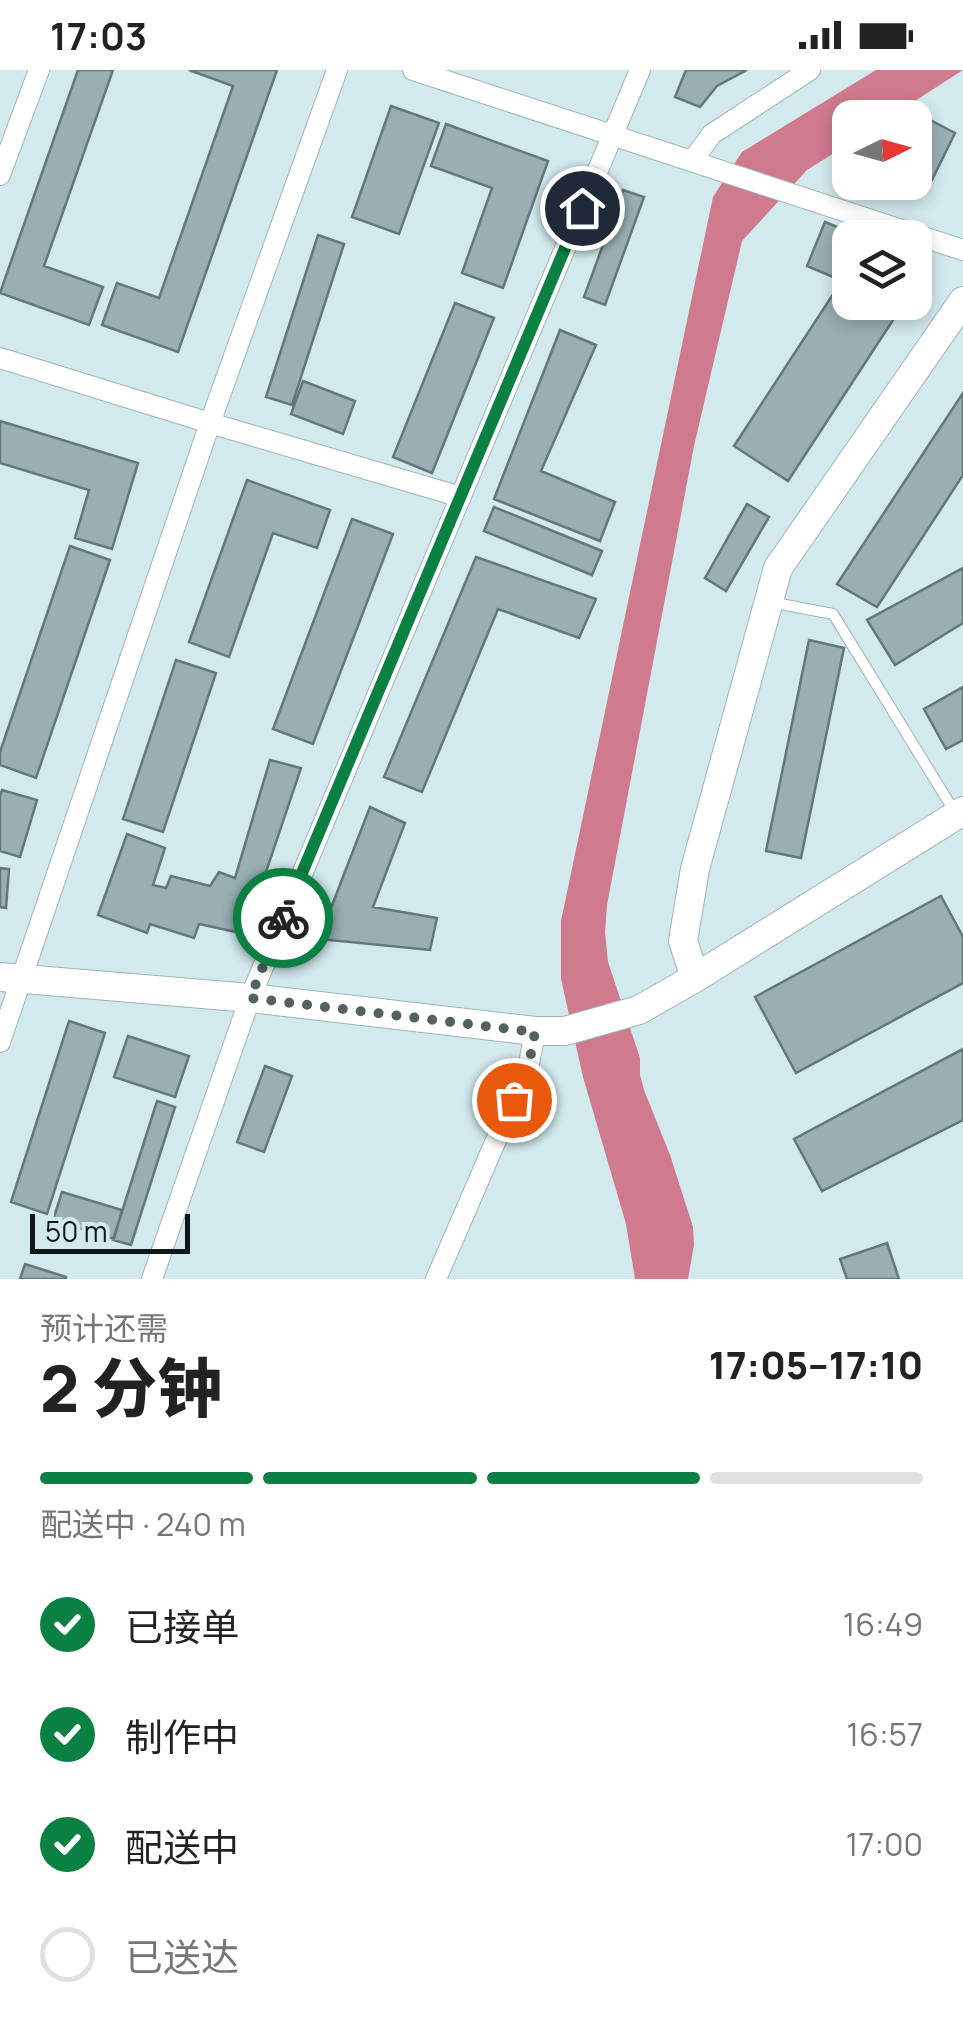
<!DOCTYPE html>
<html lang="zh">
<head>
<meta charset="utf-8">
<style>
	body { margin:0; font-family:Manrope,"Noto Sans SC",sans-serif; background:#f2f2f2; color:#222; height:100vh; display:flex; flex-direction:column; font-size:38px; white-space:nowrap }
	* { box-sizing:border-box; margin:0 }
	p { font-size:32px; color:#767676 }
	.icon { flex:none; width:55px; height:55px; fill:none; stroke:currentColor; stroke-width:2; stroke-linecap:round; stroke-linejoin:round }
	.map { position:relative; height:1209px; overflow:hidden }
	.side { display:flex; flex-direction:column; background:#fff; flex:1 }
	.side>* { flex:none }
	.needle { width:65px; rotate:85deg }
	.controls { position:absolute; left:832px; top:30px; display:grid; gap:20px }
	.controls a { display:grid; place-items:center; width:100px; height:100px; border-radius:20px; background:#fff; box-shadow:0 5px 15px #0003; font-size:50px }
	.scale { position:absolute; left:30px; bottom:25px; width:160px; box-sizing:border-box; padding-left:10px; border:5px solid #0f1819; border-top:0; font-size:28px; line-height:35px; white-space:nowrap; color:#0f1819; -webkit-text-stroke:8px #d2e9ed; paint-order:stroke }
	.pin { position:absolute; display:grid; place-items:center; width:85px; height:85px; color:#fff; margin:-42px; border:5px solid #fff; border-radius:50%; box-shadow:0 2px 10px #0007 }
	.courier { position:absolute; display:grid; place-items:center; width:100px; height:100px; margin:-50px; border:8px solid #0b8043; border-radius:50%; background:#fff; color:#222; box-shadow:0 2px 12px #0007 }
	.summary em { font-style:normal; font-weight:800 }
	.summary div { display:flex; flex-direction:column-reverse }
	.summary { display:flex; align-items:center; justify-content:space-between; height:170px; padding:0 40px }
	h1 { font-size:65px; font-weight:800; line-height:75px }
	.bar { display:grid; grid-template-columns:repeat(4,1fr); gap:15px 10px; align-content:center; height:120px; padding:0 40px }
	.bar i { height:12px; border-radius:8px; background:#e0e0e0 }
	.bar .active { background:#0b8043 }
	.bar p { grid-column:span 4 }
	ol { padding:0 40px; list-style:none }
	li { display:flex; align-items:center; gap:30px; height:110px }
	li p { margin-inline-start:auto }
	li .icon { padding:10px; border-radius:50%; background:#0b8043; color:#fff; stroke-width:4 }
	li:last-child { color:#767676 }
	li i { width:55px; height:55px; border:5px solid #e0e0e0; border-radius:50% }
	.status { display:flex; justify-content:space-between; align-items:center; height:70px; padding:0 50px; background:#fff; direction:ltr }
	.status svg { height:28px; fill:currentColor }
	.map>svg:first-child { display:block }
	.water { fill:#cf7a8d }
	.building { fill:#99afb2; stroke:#63787b; stroke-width:2.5 }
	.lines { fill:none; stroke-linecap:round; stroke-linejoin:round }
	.lane-casing { stroke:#9eb4b7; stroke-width:12 }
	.street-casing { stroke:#9eb4b7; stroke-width:22 }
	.secondary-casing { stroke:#9eb4b7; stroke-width:30 }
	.lane { stroke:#fff; stroke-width:10 }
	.street { stroke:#fff; stroke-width:20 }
	.secondary { stroke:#fff; stroke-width:28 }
	.done { stroke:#536163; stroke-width:10; stroke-dasharray:0 18 }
	.route { stroke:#0b8043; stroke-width:12 }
</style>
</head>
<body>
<div class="status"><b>17:03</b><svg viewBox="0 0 49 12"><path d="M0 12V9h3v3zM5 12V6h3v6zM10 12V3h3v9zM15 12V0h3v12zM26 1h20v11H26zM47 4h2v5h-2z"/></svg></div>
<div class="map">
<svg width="963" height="1209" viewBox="0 0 963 1209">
	<rect width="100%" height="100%" fill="#d2e9ed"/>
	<path class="water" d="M 876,0 L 963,0 L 890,47 L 850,48 L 850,73 L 807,100 L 742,171 L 694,376 L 607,835 L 605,862 L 608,892 L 640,988 L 640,1005 L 644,1020 L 670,1085 L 693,1157 L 694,1175 L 688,1209 L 635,1209 L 626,1154 L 583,1007 L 561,909 L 561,851 L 713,127 L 742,82 Z"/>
	<path class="building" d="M 78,0 L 113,0 L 44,196 L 103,217 L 89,255 L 0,223 Z
		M 189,0 L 277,0 L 178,282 L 102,255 L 117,213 L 159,228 L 233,16 Z
		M 686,0 L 747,0 L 717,16 L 700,37 L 675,27 Z
		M 391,36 L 439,53 L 399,164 L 352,147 Z
		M 919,44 L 955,63 L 932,110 L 915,102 L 915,51 Z
		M 446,54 L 548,91 L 503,218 L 462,203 L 492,118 L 431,96 Z
		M 623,120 L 644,127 L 605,235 L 584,227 Z
		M 825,152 L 864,168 L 850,168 L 850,214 L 807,196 Z
		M 318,165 L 344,174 L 292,335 L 266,327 Z
		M 841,212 L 850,218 L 850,232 L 873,232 L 895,247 L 788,411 L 734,376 Z
		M 455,233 L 494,248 L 432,403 L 393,387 Z
		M 560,260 L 596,275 L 541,401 L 615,432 L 600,471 L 494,429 Z
		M 303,311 L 355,331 L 343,364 L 291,344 Z
		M 963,323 L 963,405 L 877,537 L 837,514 Z
		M 0,351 L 138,393 L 112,479 L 75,468 L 89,420 L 0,393 Z
		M 247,410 L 330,440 L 317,478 L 273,463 L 229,587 L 189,572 Z
		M 747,434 L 769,447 L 726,521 L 705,508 Z
		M 494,437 L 602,481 L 592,505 L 484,461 Z
		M 352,449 L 393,464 L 313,674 L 273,659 Z
		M 70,476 L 110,490 L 36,708 L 0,695 L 0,682 Z
		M 476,487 L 596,529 L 579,568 L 498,539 L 422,722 L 384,707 Z
		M 963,498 L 963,553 L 895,595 L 867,550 Z
		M 809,570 L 844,578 L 801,788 L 766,781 Z
		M 176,590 L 216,603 L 163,762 L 123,749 Z
		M 963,617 L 963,670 L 946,679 L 924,639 Z
		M 270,690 L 301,698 L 245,864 L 199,854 L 194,868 L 150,854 L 147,863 L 98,845 L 127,764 L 165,778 L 153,815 L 166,818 L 171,806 L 210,816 L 219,802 L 235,808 Z
		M 2,720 L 37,730 L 20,787 L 0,781 L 0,726 Z
		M 370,737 L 405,753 L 373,837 L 437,848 L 430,880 L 319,869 Z
		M 0,798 L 9,799 L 6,838 L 0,837 Z
		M 941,826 L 963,867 L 963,913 L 796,1003 L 755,927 Z
		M 69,951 L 105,963 L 47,1144 L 11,1132 Z
		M 128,966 L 189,986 L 175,1027 L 114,1007 Z
		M 963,979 L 963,1050 L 822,1121 L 794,1069 Z
		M 265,996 L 292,1006 L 264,1082 L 237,1072 Z
		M 157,1031 L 175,1037 L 131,1175 L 113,1170 Z
		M 62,1122 L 122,1140 L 114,1169 L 53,1150 Z
		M 887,1173 L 899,1209 L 847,1209 L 840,1189 Z
		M 25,1194 L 66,1207 L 66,1209 L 20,1209 Z"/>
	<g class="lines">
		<g class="lane-casing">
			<path id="lane" d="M 770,532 L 833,544 L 956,744"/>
		</g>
		<g class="street-casing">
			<path id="street" d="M 413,0 L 963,180
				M 692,91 L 712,64 L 810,0
				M 0,105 L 39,0
				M 0,288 L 210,353 L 461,427
				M 0,972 L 210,353 L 337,0
				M 152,1209 L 250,928 L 640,0
				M 436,1209 L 529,994 L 535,961"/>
		</g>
		<g class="secondary-casing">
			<path id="secondary" d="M 0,907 L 250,928 L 535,961 L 565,961 L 639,940 L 695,908 L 963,741
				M 695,908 L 683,871 L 695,799 L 778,498 L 963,231"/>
		</g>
		<use href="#lane" class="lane"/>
		<use href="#street" class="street"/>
		<use href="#secondary" class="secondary"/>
	</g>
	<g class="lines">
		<path class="done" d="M 283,848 L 250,928 L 535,962 L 529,994 L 514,1030"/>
		<path class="route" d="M 283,848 L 582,138"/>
	</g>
</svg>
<div class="controls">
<a><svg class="needle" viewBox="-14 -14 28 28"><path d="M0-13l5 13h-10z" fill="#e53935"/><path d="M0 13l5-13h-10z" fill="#767676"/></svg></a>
<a><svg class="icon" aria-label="layers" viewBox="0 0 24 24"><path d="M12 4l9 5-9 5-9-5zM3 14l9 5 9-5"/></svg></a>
</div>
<div class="scale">50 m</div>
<div class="pin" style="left:514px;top:1030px;background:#ea580c"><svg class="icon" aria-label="bag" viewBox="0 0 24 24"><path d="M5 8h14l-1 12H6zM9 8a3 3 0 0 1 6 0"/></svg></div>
<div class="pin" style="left:582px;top:138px;background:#1f2937"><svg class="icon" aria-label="home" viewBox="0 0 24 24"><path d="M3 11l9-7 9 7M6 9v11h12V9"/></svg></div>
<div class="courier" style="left:283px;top:848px"><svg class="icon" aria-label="bike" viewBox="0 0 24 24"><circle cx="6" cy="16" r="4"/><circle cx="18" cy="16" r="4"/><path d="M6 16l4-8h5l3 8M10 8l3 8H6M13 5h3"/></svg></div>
</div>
<section class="side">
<div class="summary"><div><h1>2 分钟</h1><p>预计还需</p></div><em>17:05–17:10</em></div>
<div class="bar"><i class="active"></i><i class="active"></i><i class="active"></i><i></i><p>配送中 · 240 m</p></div>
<ol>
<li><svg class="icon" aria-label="check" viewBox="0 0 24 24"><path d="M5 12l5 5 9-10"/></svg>已接单<p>16:49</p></li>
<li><svg class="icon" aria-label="check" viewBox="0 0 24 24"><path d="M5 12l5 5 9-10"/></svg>制作中<p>16:57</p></li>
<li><svg class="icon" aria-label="check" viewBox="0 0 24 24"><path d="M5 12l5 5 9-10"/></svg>配送中<p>17:00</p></li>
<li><i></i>已送达</li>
</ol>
</section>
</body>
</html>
